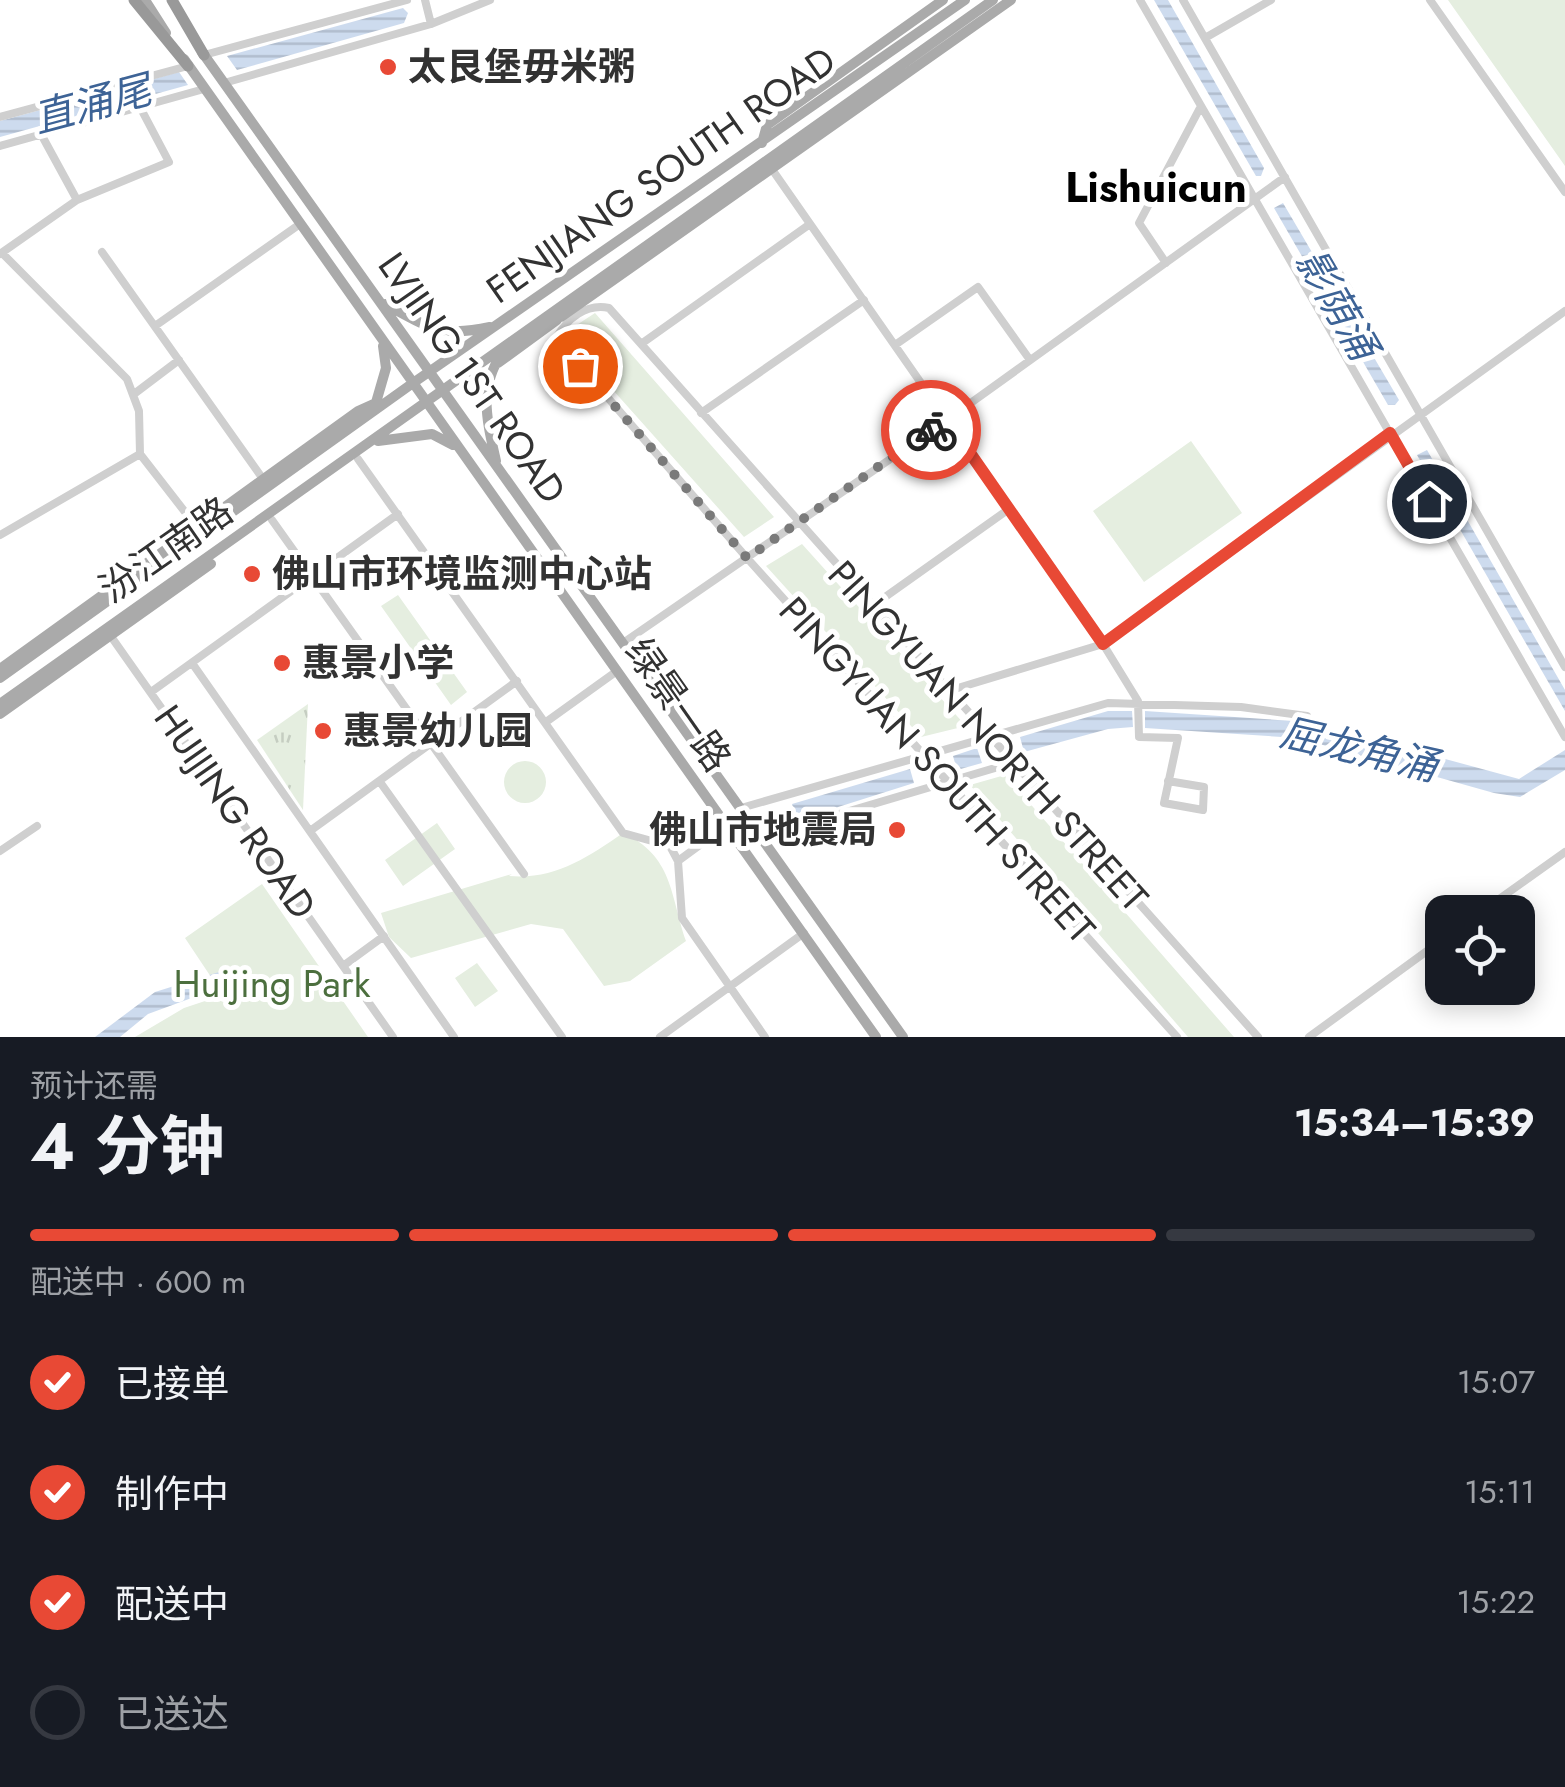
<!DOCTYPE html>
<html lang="zh">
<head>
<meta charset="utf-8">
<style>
	body { margin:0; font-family:Jost,"Noto Sans SC",sans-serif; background:#20242c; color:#f1f3f6; height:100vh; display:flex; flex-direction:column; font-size:38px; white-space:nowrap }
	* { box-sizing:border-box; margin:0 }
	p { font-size:32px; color:#9ea1a6 }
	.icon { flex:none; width:55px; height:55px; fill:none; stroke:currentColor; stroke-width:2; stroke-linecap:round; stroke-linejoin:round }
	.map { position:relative; height:1037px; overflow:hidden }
	.side { display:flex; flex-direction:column; background:#171b24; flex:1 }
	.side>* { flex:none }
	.tools { position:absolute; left:1425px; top:895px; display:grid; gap:20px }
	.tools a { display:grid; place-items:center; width:110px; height:110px; border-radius:20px; background:#171b24; box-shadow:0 5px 25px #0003; font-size:50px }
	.pin { position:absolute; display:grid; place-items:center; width:85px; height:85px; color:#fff; margin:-42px; border:5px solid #fff; border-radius:50%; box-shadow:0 2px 10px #0007 }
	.courier { position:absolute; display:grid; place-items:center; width:100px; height:100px; margin:-50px; border:8px solid #e84935; border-radius:50%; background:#fff; color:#222; box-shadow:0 2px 12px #0007 }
	.summary em { font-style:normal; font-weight:700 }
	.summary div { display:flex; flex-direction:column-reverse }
	.summary { display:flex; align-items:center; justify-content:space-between; height:170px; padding:0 30px }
	h1 { font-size:65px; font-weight:700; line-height:75px }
	.bar { display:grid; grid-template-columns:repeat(4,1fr); gap:15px 10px; align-content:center; height:120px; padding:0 30px }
	.bar i { height:12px; border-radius:8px; background:#363941 }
	.bar .active { background:#e84935 }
	.bar p { grid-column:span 4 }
	ol { padding:0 30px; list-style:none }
	li { display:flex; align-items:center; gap:30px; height:110px }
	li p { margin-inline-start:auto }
	li .icon { padding:10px; border-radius:50%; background:#e84935; color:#fff; stroke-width:4 }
	li:last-child { color:#9ea1a6 }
	li i { width:55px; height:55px; border:5px solid #363941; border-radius:50% }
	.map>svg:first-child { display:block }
	.grass { fill:url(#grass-tufts) }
	.green { fill:#e5eee0 }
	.water { fill:url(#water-rules) }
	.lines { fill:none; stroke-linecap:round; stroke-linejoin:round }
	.minor { stroke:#cfcfcf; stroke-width:8 }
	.major { stroke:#aaa; stroke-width:10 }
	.highway { stroke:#999; stroke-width:11 }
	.done { stroke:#7a7a7a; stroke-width:10; stroke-dasharray:0 18 }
	.route { stroke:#e84935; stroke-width:12 }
	.poi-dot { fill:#e84935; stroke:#fff; stroke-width:4 }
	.labels { text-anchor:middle; stroke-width:10; stroke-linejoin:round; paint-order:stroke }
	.poi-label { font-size:38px; font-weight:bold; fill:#323232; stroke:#fff; text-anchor:start }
	.street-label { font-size:38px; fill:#323232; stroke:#fff }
	.park-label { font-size:38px; fill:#4c6f3e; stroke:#fff }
	.water-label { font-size:40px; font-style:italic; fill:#3d6396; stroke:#fff }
	.quarter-label { font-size:42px; font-weight:bold; fill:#000; stroke:#fff }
</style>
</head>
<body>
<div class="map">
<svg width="1565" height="1037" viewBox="0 0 1565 1037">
	<defs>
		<pattern id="grass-tufts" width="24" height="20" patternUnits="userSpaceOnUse" patternTransform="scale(2.5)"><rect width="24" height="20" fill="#e5eee0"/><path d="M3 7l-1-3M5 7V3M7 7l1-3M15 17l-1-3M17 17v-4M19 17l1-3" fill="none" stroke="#c5cdc1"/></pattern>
		<pattern id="water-rules" width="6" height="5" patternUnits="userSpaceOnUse" patternTransform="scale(2.5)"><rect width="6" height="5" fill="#cddbee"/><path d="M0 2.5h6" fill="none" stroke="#b0bccd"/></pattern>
	</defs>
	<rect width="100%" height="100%" fill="#fff"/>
	<path class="grass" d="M 308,704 L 303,810 L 257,740 Z"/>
	<path class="green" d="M 1448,0 L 1565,0 L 1565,166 Z
		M 595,313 L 774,517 L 744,537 L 563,334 Z
		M 1191,441 L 1242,513 L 1144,582 L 1093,511 Z
		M 802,544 L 966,726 L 921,737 L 766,566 Z
		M 398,595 L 467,692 L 451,705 L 381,606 Z
		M504 782a21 21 0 1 1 42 0a21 21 0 1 1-42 0Z
		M 1005,775 L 1234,1037 L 1188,1037 L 970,785 Z
		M 437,823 L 455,849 L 403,886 L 385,860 Z
		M 623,833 C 673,856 670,894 686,941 L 630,981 L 604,986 L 563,929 L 531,924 L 411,958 L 389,937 L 381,913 L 512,874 L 509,876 C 554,880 587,858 623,833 Z
		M 262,884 L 368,1037 L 135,1037 L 184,1008 L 223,995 L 185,938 Z
		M 477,963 L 498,991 L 475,1007 L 455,978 Z"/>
	<path class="water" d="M 1154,0 L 1168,0 L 1264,168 L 1261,176 L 1256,176 Z
		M 403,8 L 408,13 L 404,23 L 237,70 L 227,56 Z
		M 179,72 L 188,85 L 0,137 L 0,121 Z
		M 1283,203 L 1399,400 L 1395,405 L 1388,405 L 1274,208 Z
		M 1427,450 L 1565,690 L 1565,711 L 1417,455 Z
		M 1108,711 L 1132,711 L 1133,727 L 1108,729 L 1024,752 L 1020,737 Z
		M 1145,711 L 1293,721 L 1398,753 L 1401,747 L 1519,779 L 1565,750 L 1565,770 L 1520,797 L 1494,793 L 1298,738 L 1145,728 Z
		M 977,748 L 982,763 L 957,770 L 953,756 Z
		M 910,769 L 914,783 L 797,820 L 792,804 Z
		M 222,971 L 227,985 L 148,1014 L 120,1037 L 95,1037 L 155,992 Z"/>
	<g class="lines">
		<path class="minor" d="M 425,0 L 431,24
			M 1140,0 L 1565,737
			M 1183,0 L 1565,667
			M 1430,0 L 1565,192
			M 1205,38 L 1271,0
			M 204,55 L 407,0
			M 224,83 L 431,24 L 490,0
			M 0,117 L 188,66
			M 41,134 L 77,200
			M 0,146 L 204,89
			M 769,165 L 1103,644 L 1138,701 L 1139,737 L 1178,738 L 1164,803 L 1203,810 L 1204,787 L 1168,781
			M 102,252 L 263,479
			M 0,254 L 77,200 L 169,162 L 140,107
			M 3,254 L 127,379 L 139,411 L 140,454 L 199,530
			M 1166,263 L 1139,223 L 1201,106
			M 155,326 L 300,224
			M 556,338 C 567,319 586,303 609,308 L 1258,1037
			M 556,338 L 747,558 L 1177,1037
			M 641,344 L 810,224
			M 895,345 L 978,287 L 1030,360
			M 134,394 L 179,360
			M 701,413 L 864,300
			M 358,459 L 623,833 L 670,846 L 678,861 L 682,918 L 765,1037
			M 272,520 L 524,874
			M 0,535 L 140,454
			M 871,607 L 1009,509
			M 110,635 L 393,1037
			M 623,643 L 947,420 L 1285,177
			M 192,663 L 454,1037
			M 948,691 L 1103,644 L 1565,311
			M 151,692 L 398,514
			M 546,722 L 617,671
			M 380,782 L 562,1037
			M 741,808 L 1108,703 L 1241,707 L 1307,716
			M 310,831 L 517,681
			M 762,837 L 1012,763
			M 670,846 L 717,811
			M 0,851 L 37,826
			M 678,861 L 727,825
			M 1481,912 L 1565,852
			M 343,966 L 384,936
			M 660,1037 L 804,933
			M 1309,1037 L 1442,940"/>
		<path class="major" d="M 145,0 L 166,33
			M 202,52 L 903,1037
			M 184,59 L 876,1037
			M 762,143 L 767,125 L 943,0
			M 385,304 C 428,327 440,338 490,327
			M 548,320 L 561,317 L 1011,0
			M 498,363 L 557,320
			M 375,406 L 386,368 L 383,346
			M 378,441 L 432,434 L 453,445
			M 496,461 C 487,421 478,389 502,353
			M 0,669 L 358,411 L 378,402
			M 0,678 L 413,383 L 965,0
			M 0,704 L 993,0
			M 0,714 L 211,564"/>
		<path class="highway" d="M 134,0 L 188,66
			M 172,0 L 204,55"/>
	</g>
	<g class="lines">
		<path class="done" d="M 580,366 L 747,558 L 931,430"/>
		<path class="route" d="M 931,430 L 947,420 L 1103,644 L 1390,433 L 1429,501"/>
	</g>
	<g class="poi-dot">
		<circle cx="388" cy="67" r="10"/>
		<circle cx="252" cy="574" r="10"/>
		<circle cx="282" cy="663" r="10"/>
		<circle cx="323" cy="731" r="10"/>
		<circle cx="897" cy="830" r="10"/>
	</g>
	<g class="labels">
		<g class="poi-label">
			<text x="408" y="80">太艮堡毋米粥</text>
			<text x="272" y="587">佛山市环境监测中心站</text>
			<text x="302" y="676">惠景小学</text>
			<text x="343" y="744">惠景幼儿园</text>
			<text x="877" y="843" text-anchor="end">佛山市地震局</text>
		</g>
		<g class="street-label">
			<text transform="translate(661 175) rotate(-35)" y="13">FENJIANG SOUTH ROAD</text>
			<text transform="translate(472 378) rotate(55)" y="13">LVJING 1ST ROAD</text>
			<text transform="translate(166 550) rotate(-35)" y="13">汾江南路</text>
			<text transform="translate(678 705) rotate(55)" y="13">绿景一路</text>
			<text transform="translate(988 736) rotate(48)" y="13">PINGYUAN NORTH STREET</text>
			<text transform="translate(937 770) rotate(48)" y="13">PINGYUAN SOUTH STREET</text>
			<text transform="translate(235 812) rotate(55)" y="13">HUIJING ROAD</text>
		</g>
		<g class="park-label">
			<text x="272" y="997">Huijing Park</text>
		</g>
		<g class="water-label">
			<text transform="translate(92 104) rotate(-15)" y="14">直涌尾</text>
			<text transform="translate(1337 304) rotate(60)" y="14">影荫涌</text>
			<text transform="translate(1359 749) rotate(13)" y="14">屈龙角涌</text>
		</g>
		<g class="quarter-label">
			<text x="1156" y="202">Lishuicun</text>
		</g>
	</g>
</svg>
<div class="tools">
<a><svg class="icon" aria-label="locate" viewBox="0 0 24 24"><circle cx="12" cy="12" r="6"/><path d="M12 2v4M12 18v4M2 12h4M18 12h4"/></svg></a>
</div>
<div class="pin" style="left:580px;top:366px;background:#ea580c"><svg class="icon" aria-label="bag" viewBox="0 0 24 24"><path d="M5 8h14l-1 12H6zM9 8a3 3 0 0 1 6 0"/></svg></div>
<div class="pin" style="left:1429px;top:501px;background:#1f2937"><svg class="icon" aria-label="home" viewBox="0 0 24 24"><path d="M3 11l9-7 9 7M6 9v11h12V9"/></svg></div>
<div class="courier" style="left:931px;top:430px"><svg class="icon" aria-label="bike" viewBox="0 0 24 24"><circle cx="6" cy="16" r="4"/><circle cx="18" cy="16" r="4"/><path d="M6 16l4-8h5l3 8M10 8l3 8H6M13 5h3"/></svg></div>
</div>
<section class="side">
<div class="summary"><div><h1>4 分钟</h1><p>预计还需</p></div><em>15:34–15:39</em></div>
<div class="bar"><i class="active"></i><i class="active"></i><i class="active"></i><i></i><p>配送中 · 600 m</p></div>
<ol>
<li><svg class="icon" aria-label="check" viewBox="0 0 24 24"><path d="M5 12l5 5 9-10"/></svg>已接单<p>15:07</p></li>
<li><svg class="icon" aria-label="check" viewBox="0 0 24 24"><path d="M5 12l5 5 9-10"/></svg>制作中<p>15:11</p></li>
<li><svg class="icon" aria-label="check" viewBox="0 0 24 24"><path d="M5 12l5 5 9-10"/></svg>配送中<p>15:22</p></li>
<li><i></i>已送达</li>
</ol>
</section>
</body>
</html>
